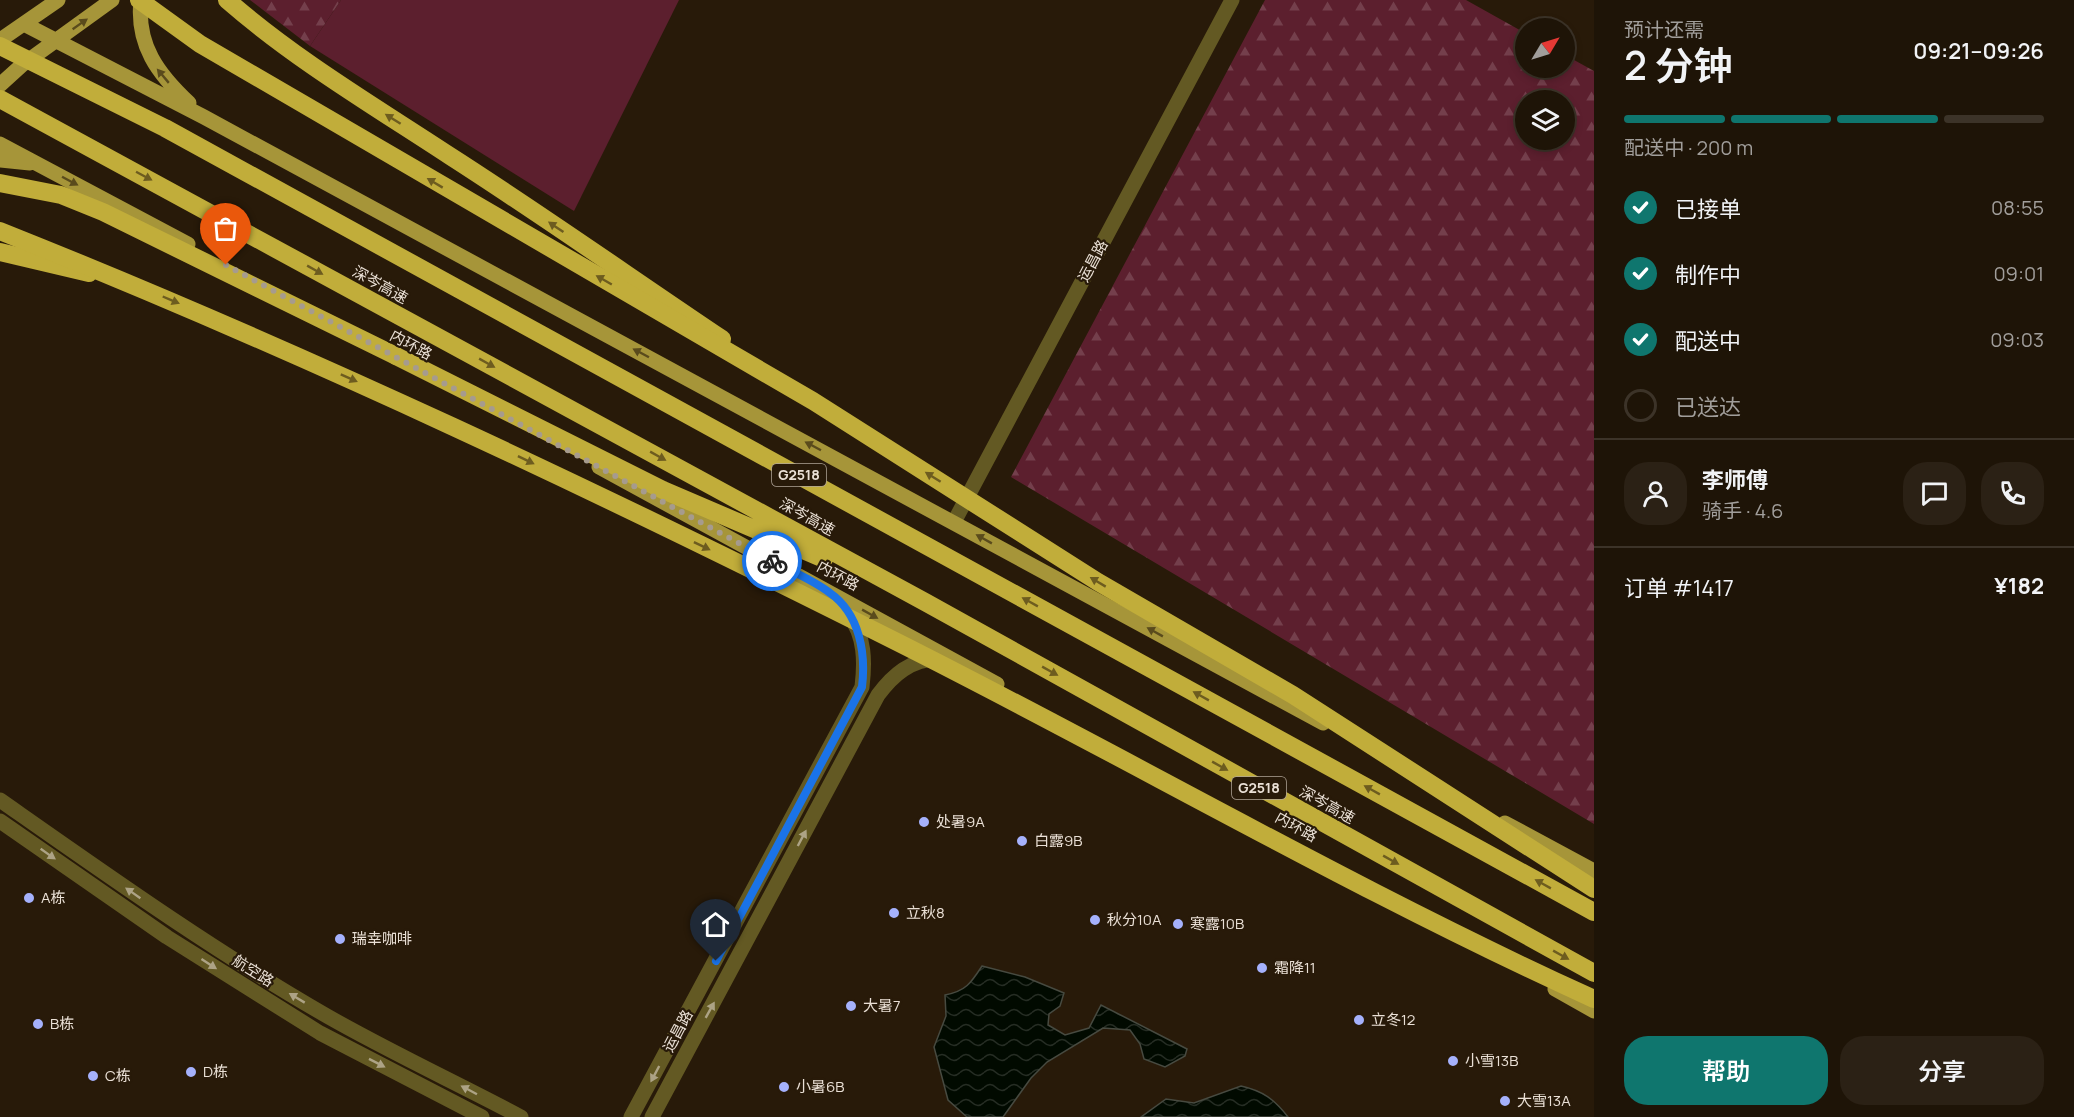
<!DOCTYPE html>
<html lang="zh">
<head>
<meta charset="utf-8">
<style>
	body { margin:0; font-family:Manrope,"Noto Sans SC",sans-serif; background:#2b2115; color:#f1f3f6; height:100vh; display:flex; flex-direction:column; font-size:22px; white-space:nowrap }
	* { box-sizing:border-box; margin:0 }
	p { font-size:20px; color:#a19e9b }
	.icon { flex:none; width:33px; height:33px; fill:none; stroke:currentColor; stroke-width:2; stroke-linecap:round; stroke-linejoin:round }
	.map { position:relative; flex:1; overflow:hidden }
	.side { display:flex; flex-direction:column; background:#1e1407; width:480px }
	.side>* { flex:none }
	.needle { width:39px; rotate:52deg }
	.tools { position:absolute; left:1515px; top:18px; display:grid; gap:12px }
	.tools a { display:grid; place-items:center; width:60px; height:60px; border-radius:50%; background:#1e1407; box-shadow:0 3px 9px #0003,0 0 0 2px #3c3328; font-size:30px }
	.pin { position:absolute; display:grid; place-items:center; width:51px; height:51px; color:#fff; margin:-62px -26px; border-radius:50% 50% 50% 0; rotate:-45deg; box-shadow:0 0 6px #0007 }
	.pin .icon { rotate:45deg }
	.courier { position:absolute; display:grid; place-items:center; width:60px; height:60px; margin:-30px; border:4px solid #1a73e8; border-radius:50%; background:#fff; color:#222; box-shadow:0 2px 8px #0007 }
	.overview em { font-style:normal; font-weight:600 }
	.overview div { display:flex; flex-direction:column-reverse }
	.overview { display:flex; align-items:center; justify-content:space-between; height:102px; padding:0 30px }
	h1 { font-size:39px; font-weight:600; line-height:45px }
	.bar { display:grid; grid-template-columns:repeat(4,1fr); gap:9px 6px; align-content:center; height:72px; padding:0 30px }
	.bar i { height:8px; border-radius:4px; background:#3c3328 }
	.bar .active { background:#0f766e }
	.bar p { grid-column:span 4 }
	.line { display:flex; align-items:center; gap:15px; padding:0 30px; border-top:2px solid #3c3328 }
	.line div { flex:1 }
	.round { display:grid; place-items:center; flex:none; width:63px; height:63px; border-radius:24px; background:#2b2115 }
	ol { padding:0 30px; list-style:none }
	li { display:flex; align-items:center; gap:18px; height:66px }
	li p { margin-inline-start:auto }
	li .icon { padding:6px; border-radius:50%; background:#0f766e; color:#fff; stroke-width:4 }
	li:last-child { color:#a19e9b }
	li i { width:33px; height:33px; border:3px solid #3c3328; border-radius:50% }
	.cta { display:flex; gap:12px; margin-top:auto; padding:12px 30px }
	.cta a { flex:1; height:69px; border-radius:24px; background:#0f766e; color:#fff; font-size:24px; font-weight:600; line-height:69px; text-align:center }
	.cta a+a { background:#2b2115; color:#f1f3f6 }
	main { display:flex; flex:1; min-height:0 }
	.map>svg:first-child { display:block }
	.green { fill:#5c1f2e }
	.forest { fill:url(#forest-firs); fill-rule:evenodd }
	.water { fill:url(#water-waves); stroke:#474a40; stroke-width:1.5 }
	.lines { fill:none; stroke-linecap:round; stroke-linejoin:round }
	.minor { stroke:#635923; stroke-width:15 }
	.major { stroke:#a69539; stroke-width:15 }
	.highway { stroke:#c1ad3a; stroke-width:18 }
	.highway-bridge { stroke:#c1ad3a; stroke-width:18 }
	.oneway { fill:#5a4b1c }
	.oneway2 { fill:#6d5c1f }
	.oneway3 { fill:#ada385 }
	.done { stroke:#a69b8e; stroke-width:6; stroke-dasharray:0 10.8 }
	.route { stroke:#1a73e8; stroke-width:8 }
	.poi-dot { fill:#a5b1fc; stroke:#281a09; stroke-width:2 }
	.labels { text-anchor:middle; stroke-width:4.5; stroke-linejoin:round; paint-order:stroke }
	.shield { fill:#281a09; stroke:#b0a598; stroke-width:1.5 }
	.shield-label { font-size:14px; font-weight:bold; fill:#eae0d6 }
	.street-label { font-size:15px; fill:#eae0d6; stroke:#281a09 }
	.poi-label { font-size:15px; fill:#eae0d6; stroke:#281a09; text-anchor:start }
</style>
</head>
<body>
<main>
<div class="map">
<svg width="1594" height="1117" viewBox="0 0 1594 1117">
	<defs>
		<pattern id="forest-firs" width="22" height="20" patternUnits="userSpaceOnUse" patternTransform="scale(1.5)"><rect width="22" height="20" fill="#5c1f2e"/><path d="M5 1l3.5 6h-7zM16 11l3.5 6h-7z" fill="#743f4c"/></pattern>
		<pattern id="water-waves" width="16" height="10" patternUnits="userSpaceOnUse" patternTransform="scale(1.5)"><rect width="16" height="10" fill="#010a00"/><path d="M0 5q4-4 8 0t8 0" fill="none" stroke="#262d24"/></pattern>
	</defs>
	<rect width="100%" height="100%" fill="#281a09"/>
	<path class="green" d="M 341,0 L 679,0 L 574,211 L 310,46 Z"/>
	<path class="forest" d="M 250,0 L 341,0 L 310,46 Z
		M 1265,0 L 1466,0 L 1525,33 L 1526,68 L 1564,68 L 1565,55 L 1594,71 L 1594,824 L 1011,477 ZM 1526,100 L 1564,100 L 1564,140 L 1526,140 Z"/>
	<path class="water" d="M 982,966 L 1025,977 L 1064,993 L 1060,1006 L 1049,1014 L 1048,1025 L 1065,1035 L 1089,1028 L 1101,1005 L 1187,1049 L 1185,1056 L 1165,1067 L 1144,1059 L 1140,1044 L 1130,1030 L 1103,1028 L 1047,1062 L 1031,1078 L 1003,1117 L 967,1117 L 948,1100 L 934,1047 L 946,1016 L 945,995 C 966,991 971,983 982,966 Z
		M 1241,1086 C 1263,1091 1274,1099 1288,1117 L 1141,1117 L 1166,1099 L 1194,1103 Z"/>
	<g class="lines">
		<path class="minor" d="M 954,522 L 1232,0
			M 0,800 C 107,875 214,951 327,1016 C 390,1052 457,1083 521,1117
			M 0,821 L 167,937 L 320,1033 L 482,1117
			M 631,1117 L 862,687 C 865,662 865,636 849,615
			M 652,1117 L 878,695 C 893,675 911,659 938,659"/>
		<path class="major" d="M 141,0 C 136,45 158,74 189,103
			M 24,24 L 204,117 L 1323,723
			M 0,40 L 58,0
			M 0,85 L 22,65 L 112,0
			M 0,144 L 188,244
			M 0,160 L 30,163
			M 599,467 L 997,684
			M 1505,823 L 1594,871
			M 1555,989 L 1594,1011"/>
		<path class="highway" d="M 227,0 C 296,60 374,106 450,156 C 542,215 631,278 722,339
			M 0,99 L 925,602 L 1594,973
			M 0,252 L 89,273
			M 396,356 L 663,490 L 824,559"/>
		<path class="highway-bridge" d="M 139,0 L 200,44 L 813,401 L 1098,582 L 1293,695 L 1594,889
			M 0,46 L 165,128 L 1594,912
			M 0,183 L 61,195 L 103,212 L 396,356
			M 0,231 C 306,353 603,494 897,642 C 1130,759 1356,891 1594,999"/>
	</g>
	<defs><path id="oneway-solid" d="M-6-.8H1V-3.2L6.5 0L1 3.2V.8H-6Z" transform="scale(1.5)"/></defs>
	<g class="oneway">
		<use href="#oneway-solid" transform="translate(80 24) rotate(-35)"/>
		<use href="#oneway-solid" transform="translate(163 76) rotate(-130)"/>
		<use href="#oneway-solid" transform="translate(70 181) rotate(28)"/>
		<use href="#oneway-solid" transform="translate(641 353) rotate(-152)"/>
		<use href="#oneway-solid" transform="translate(813 446) rotate(-152)"/>
		<use href="#oneway-solid" transform="translate(984 539) rotate(-151)"/>
		<use href="#oneway-solid" transform="translate(870 614) rotate(29)"/>
		<use href="#oneway-solid" transform="translate(1155 632) rotate(-151)"/>
	</g>
	<g class="oneway2">
		<use href="#oneway-solid" transform="translate(393 119) rotate(-148)"/>
		<use href="#oneway-solid" transform="translate(144 176) rotate(28)"/>
		<use href="#oneway-solid" transform="translate(435 183) rotate(-149)"/>
		<use href="#oneway-solid" transform="translate(556 227) rotate(-146)"/>
		<use href="#oneway-solid" transform="translate(315 270) rotate(29)"/>
		<use href="#oneway-solid" transform="translate(604 280) rotate(-150)"/>
		<use href="#oneway-solid" transform="translate(171 300) rotate(23)"/>
		<use href="#oneway-solid" transform="translate(487 363) rotate(29)"/>
		<use href="#oneway-solid" transform="translate(349 378) rotate(24)"/>
		<use href="#oneway-solid" transform="translate(658 456) rotate(29)"/>
		<use href="#oneway-solid" transform="translate(526 460) rotate(26)"/>
		<use href="#oneway-solid" transform="translate(933 477) rotate(-148)"/>
		<use href="#oneway-solid" transform="translate(702 546) rotate(26)"/>
		<use href="#oneway-solid" transform="translate(1098 582) rotate(-149)"/>
		<use href="#oneway-solid" transform="translate(1030 602) rotate(-151)"/>
		<use href="#oneway-solid" transform="translate(1050 671) rotate(29)"/>
		<use href="#oneway-solid" transform="translate(1201 696) rotate(-151)"/>
		<use href="#oneway-solid" transform="translate(1220 766) rotate(29)"/>
		<use href="#oneway-solid" transform="translate(1372 790) rotate(-151)"/>
		<use href="#oneway-solid" transform="translate(1391 860) rotate(29)"/>
		<use href="#oneway-solid" transform="translate(1543 884) rotate(-151)"/>
		<use href="#oneway-solid" transform="translate(1561 955) rotate(29)"/>
	</g>
	<g class="oneway3">
		<use href="#oneway-solid" transform="translate(802 838) rotate(-62)"/>
		<use href="#oneway-solid" transform="translate(48 854) rotate(35)"/>
		<use href="#oneway-solid" transform="translate(133 893) rotate(-145)"/>
		<use href="#oneway-solid" transform="translate(209 964) rotate(33)"/>
		<use href="#oneway-solid" transform="translate(297 998) rotate(-149)"/>
		<use href="#oneway-solid" transform="translate(710 1010) rotate(-61)"/>
		<use href="#oneway-solid" transform="translate(377 1063) rotate(27)"/>
		<use href="#oneway-solid" transform="translate(655 1074) rotate(118)"/>
		<use href="#oneway-solid" transform="translate(469 1090) rotate(-152)"/>
	</g>
	<g class="lines">
		<path class="done" d="M 226,265 L 772,561"/>
		<path class="route" d="M 716,961 L 862,687 C 866,654 860,614 830,593 C 813,580 791,571 772,561"/>
	</g>
	<g class="poi-dot">
		<circle cx="924" cy="822" r="6"/>
		<circle cx="1022" cy="841" r="6"/>
		<circle cx="29" cy="898" r="6"/>
		<circle cx="894" cy="913" r="6"/>
		<circle cx="1095" cy="920" r="6"/>
		<circle cx="1178" cy="924" r="6"/>
		<circle cx="340" cy="939" r="6"/>
		<circle cx="1262" cy="968" r="6"/>
		<circle cx="851" cy="1006" r="6"/>
		<circle cx="1359" cy="1020" r="6"/>
		<circle cx="38" cy="1024" r="6"/>
		<circle cx="1453" cy="1061" r="6"/>
		<circle cx="191" cy="1072" r="6"/>
		<circle cx="93" cy="1076" r="6"/>
		<circle cx="784" cy="1087" r="6"/>
		<circle cx="1505" cy="1101" r="6"/>
	</g>
	<g class="labels">
		<g class="shield">
			<rect x="772" y="464" width="54" height="22" rx="4.5"/>
			<rect x="1232" y="777" width="54" height="22" rx="4.5"/>
		</g>
		<g class="shield-label">
			<text x="799" y="480">G2518</text>
			<text x="1259" y="793">G2518</text>
		</g>
		<g class="street-label">
			<text transform="translate(1093 261) rotate(-62)" y="5">运昌路</text>
			<text transform="translate(380 285) rotate(29)" y="5">深岑高速</text>
			<text transform="translate(411 345) rotate(28)" y="5">内环路</text>
			<text transform="translate(807 517) rotate(29)" y="5">深岑高速</text>
			<text transform="translate(838 576) rotate(28)" y="5">内环路</text>
			<text transform="translate(1327 805) rotate(29)" y="5">深岑高速</text>
			<text transform="translate(1296 827) rotate(29)" y="5">内环路</text>
			<text transform="translate(253 971) rotate(32)" y="5">航空路</text>
			<text transform="translate(678 1031) rotate(-62)" y="5">运昌路</text>
		</g>
		<g class="poi-label">
			<text x="936" y="827">处暑9A</text>
			<text x="1034" y="846">白露9B</text>
			<text x="41" y="903">A栋</text>
			<text x="906" y="918">立秋8</text>
			<text x="1107" y="925">秋分10A</text>
			<text x="1190" y="929">寒露10B</text>
			<text x="352" y="944">瑞幸咖啡</text>
			<text x="1274" y="973">霜降11</text>
			<text x="863" y="1011">大暑7</text>
			<text x="1371" y="1025">立冬12</text>
			<text x="50" y="1029">B栋</text>
			<text x="1465" y="1066">小雪13B</text>
			<text x="203" y="1077">D栋</text>
			<text x="105" y="1081">C栋</text>
			<text x="796" y="1092">小暑6B</text>
			<text x="1517" y="1106">大雪13A</text>
		</g>
	</g>
</svg>
<div class="tools">
<a><svg class="needle" viewBox="-14 -14 28 28"><path d="M0-13l5 13h-10z" fill="#e53935"/><path d="M0 13l5-13h-10z" fill="#a19e9b"/></svg></a>
<a><svg class="icon" aria-label="layers" viewBox="0 0 24 24"><path d="M12 4l9 5-9 5-9-5zM3 14l9 5 9-5"/></svg></a>
</div>
<div class="pin" style="left:226px;top:265px;background:#ea580c"><svg class="icon" aria-label="bag" viewBox="0 0 24 24"><path d="M5 8h14l-1 12H6zM9 8a3 3 0 0 1 6 0"/></svg></div>
<div class="pin" style="left:716px;top:961px;background:#1f2937"><svg class="icon" aria-label="home" viewBox="0 0 24 24"><path d="M3 11l9-7 9 7M6 9v11h12V9"/></svg></div>
<div class="courier" style="left:772px;top:561px"><svg class="icon" aria-label="bike" viewBox="0 0 24 24"><circle cx="6" cy="16" r="4"/><circle cx="18" cy="16" r="4"/><path d="M6 16l4-8h5l3 8M10 8l3 8H6M13 5h3"/></svg></div>
</div>
<section class="side">
<div class="overview"><div><h1>2 分钟</h1><p>预计还需</p></div><em>09:21–09:26</em></div>
<div class="bar"><i class="active"></i><i class="active"></i><i class="active"></i><i></i><p>配送中 · 200 m</p></div>
<ol>
<li><svg class="icon" aria-label="check" viewBox="0 0 24 24"><path d="M5 12l5 5 9-10"/></svg>已接单<p>08:55</p></li>
<li><svg class="icon" aria-label="check" viewBox="0 0 24 24"><path d="M5 12l5 5 9-10"/></svg>制作中<p>09:01</p></li>
<li><svg class="icon" aria-label="check" viewBox="0 0 24 24"><path d="M5 12l5 5 9-10"/></svg>配送中<p>09:03</p></li>
<li><i></i>已送达</li>
</ol>
<div class="line" style="height:108px"><a class="round"><svg class="icon" aria-label="person" viewBox="0 0 24 24"><circle cx="12" cy="8" r="4"/><path d="M4 21q1-7 8-7t8 7"/></svg></a><div><b>李师傅</b><p>骑手 · 4.6</p></div><a class="round"><svg class="icon" aria-label="chat" viewBox="0 0 24 24"><path d="M4 5h16v11H9l-5 4z"/></svg></a><a class="round"><svg class="icon" aria-label="phone" viewBox="0 0 24 24"><path d="M5 4h4l2 5-3 2q2 4 5 5l2-3 5 2v4C11 20 4 13 5 4z"/></svg></a></div>
<div class="line" style="height:78px"><div>订单 #1417</div><b>¥182</b></div>
<div class="cta"><a>帮助</a><a>分享</a></div>
</section>
</main>
</body>
</html>
